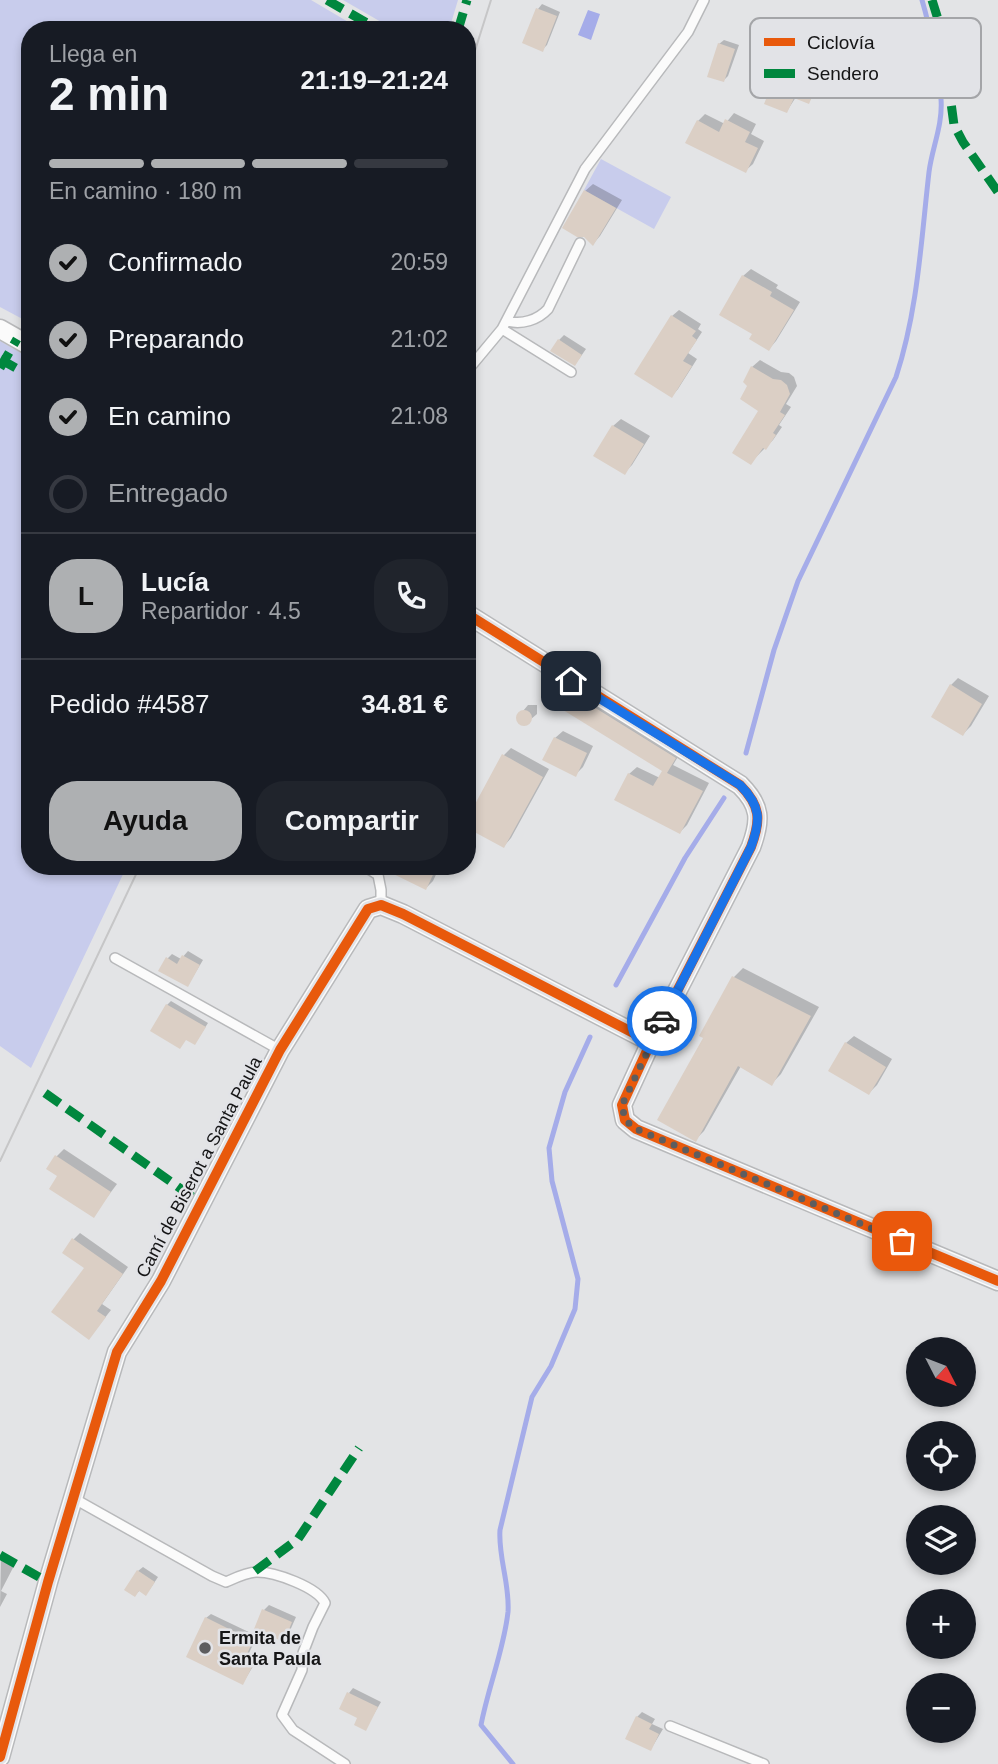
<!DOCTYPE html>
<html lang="es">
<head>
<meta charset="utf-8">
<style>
	body { margin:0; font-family:Helvetica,sans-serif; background:#20242c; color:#f1f3f6; height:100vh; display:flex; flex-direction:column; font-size:26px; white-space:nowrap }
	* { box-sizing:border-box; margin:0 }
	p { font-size:23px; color:#9ea1a6 }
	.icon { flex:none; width:38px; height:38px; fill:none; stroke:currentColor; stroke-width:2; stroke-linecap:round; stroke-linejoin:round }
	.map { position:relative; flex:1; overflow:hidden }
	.sheet { position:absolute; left:21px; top:21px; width:455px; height:854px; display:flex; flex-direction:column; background:#171b24; border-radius:28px; box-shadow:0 4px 10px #0003 }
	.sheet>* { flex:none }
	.needle { width:46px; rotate:132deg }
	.tools { position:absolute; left:906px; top:1337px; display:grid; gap:14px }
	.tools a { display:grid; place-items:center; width:70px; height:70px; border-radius:50%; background:#171b24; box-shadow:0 4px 10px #0003; font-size:35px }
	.pin { position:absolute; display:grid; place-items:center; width:60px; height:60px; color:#fff; margin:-30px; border-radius:14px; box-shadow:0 4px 10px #0006 }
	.courier { position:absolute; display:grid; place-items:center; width:70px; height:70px; margin:-35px; border:5px solid #1a73e8; border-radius:50%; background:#fff; color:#222; box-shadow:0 2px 9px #0007 }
	.headline em { font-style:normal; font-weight:600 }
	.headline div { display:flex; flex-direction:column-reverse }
	.headline { display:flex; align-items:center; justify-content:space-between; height:119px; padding:0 28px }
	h1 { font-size:46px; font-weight:600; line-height:52px }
	.bar { display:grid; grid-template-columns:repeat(4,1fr); gap:10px 7px; align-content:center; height:84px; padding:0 28px }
	.bar i { height:9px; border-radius:5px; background:#363941 }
	.bar .selected { background:#aeb0b2 }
	.bar p { grid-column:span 4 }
	.line { display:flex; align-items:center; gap:18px; padding:0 28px; border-top:2px solid #363941 }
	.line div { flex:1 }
	.round { display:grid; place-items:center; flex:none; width:74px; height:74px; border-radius:28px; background:#20242c }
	ol { padding:0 28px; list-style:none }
	li { display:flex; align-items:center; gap:21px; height:77px }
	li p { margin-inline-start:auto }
	li .icon { padding:7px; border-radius:50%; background:#aeb0b2; color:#111; stroke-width:4 }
	li:last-child { color:#9ea1a6 }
	li i { width:38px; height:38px; border:4px solid #363941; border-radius:50% }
	.action { display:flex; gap:14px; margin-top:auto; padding:14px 28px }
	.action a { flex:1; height:80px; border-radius:28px; background:#aeb0b2; color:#111; font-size:28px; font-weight:600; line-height:80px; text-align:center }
	.action a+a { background:#20242c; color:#f1f3f6 }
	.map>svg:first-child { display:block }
	.green { fill:#c8ccec }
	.water { fill:#a5ace9 }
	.shadow { fill:#0003 }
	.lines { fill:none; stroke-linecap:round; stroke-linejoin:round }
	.stream { stroke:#a5ace9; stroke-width:5 }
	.building { fill:#dbcfc5 }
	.service-casing { stroke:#b8b9bb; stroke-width:12 }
	.minor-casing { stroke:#b8b9bb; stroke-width:21 }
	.service { stroke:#fbfbfb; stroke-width:9 }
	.minor { stroke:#fbfbfb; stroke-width:18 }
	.tram { stroke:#c6c6c7; stroke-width:2 }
	.quiet { stroke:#00873e; stroke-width:9; stroke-dasharray:18 9; stroke-linecap:butt }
	.cycleway-casing { stroke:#e2e3e7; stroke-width:15 }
	.cycleway { stroke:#e8590c; stroke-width:10 }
	.done { stroke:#5d5d5f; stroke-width:7; stroke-dasharray:0 12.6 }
	.route { stroke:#1a73e8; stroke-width:9 }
	.poi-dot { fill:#5d5d5f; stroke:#e2e3e7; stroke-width:2.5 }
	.labels { text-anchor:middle; stroke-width:5; stroke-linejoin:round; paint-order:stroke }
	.street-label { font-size:18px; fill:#151516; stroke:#e2e3e7 }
	.poi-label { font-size:18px; font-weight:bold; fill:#151516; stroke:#e2e3e7; text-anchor:start }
	.key { fill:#e2e3e7; stroke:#a4a5a8; stroke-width:2 }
	.key-label { font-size:19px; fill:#151516 }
</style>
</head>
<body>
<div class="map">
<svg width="998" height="1764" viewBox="0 0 998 1764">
	<rect width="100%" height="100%" fill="#e3e4e6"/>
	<path class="green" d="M 0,0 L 311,0 L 362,30 L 30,30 L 30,323 L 0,307 Z
		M 343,0 L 458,0 L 449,30 L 395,30 Z
		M 601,159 L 671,197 L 654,229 L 584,190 Z
		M 0,341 L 30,358 L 30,866 L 127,866 L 31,1068 L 0,1046 Z"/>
	<path class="water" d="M 588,10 L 600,14 L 591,40 L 578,35 Z"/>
	<path class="shadow" d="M 542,4 L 560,12 L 547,45 L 542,50 L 538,9 Z
		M 724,40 L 739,45 L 728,76 L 724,80 L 719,44 Z
		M 784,66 L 820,80 L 813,97 L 808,102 L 796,97 L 787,111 L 780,70 Z
		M 734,113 L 756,124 L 751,134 L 764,141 L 753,164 L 745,171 L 698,121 L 705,114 L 725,124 Z
		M 593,184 L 622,200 L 600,236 L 593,244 L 584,235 L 585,191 Z
		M 751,269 L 778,285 L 776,288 L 800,302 L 776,341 L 769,349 L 754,334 L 743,276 Z
		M 679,310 L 701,324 L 698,329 L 702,332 L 688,353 L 697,359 L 678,389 L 672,396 L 672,316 Z
		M 564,335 L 586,349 L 579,359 L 559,340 Z
		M 760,360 L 781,372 L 789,373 L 794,377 L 797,386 L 786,404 L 791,407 L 779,425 L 782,427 L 773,440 L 751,462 L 760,411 L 750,385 L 752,367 Z
		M 621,419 L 650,436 L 632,465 L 624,473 L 613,426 Z
		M 561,674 L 682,750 L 673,765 L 709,783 L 687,825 L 680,832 L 629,774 L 637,767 L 660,778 L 664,770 L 544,696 Z
		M 958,678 L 989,696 L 971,726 L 963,734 L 951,685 Z
		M 528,705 L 537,705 L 537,714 L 524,725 L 520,723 L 518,717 Z
		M 563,731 L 593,746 L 583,767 L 575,775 L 555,738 Z
		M 511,748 L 549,769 L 511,838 L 504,846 L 504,755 Z
		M 392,866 L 440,866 L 433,881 L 426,888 Z
		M 188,951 L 203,960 L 188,985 L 167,959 L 172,954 L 181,959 Z
		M 743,968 L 819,1007 L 781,1074 L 772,1083 L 741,1066 L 704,1131 L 695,1140 L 705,1038 L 734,977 Z
		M 171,1001 L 208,1023 L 195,1043 L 167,1005 Z
		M 854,1036 L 892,1059 L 877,1085 L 869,1093 L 846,1043 Z
		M 64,1149 L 117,1184 L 93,1216 L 60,1176 L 56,1157 Z
		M 80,1233 L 128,1267 L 102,1304 L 111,1310 L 89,1338 L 87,1268 L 73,1240 Z
		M 1,1555 L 16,1562 L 1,1591 L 7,1594 L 0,1607 Z
		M 143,1567 L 158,1577 L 150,1589 L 140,1590 L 135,1595 L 138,1571 Z
		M 269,1605 L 296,1617 L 288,1635 L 283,1640 L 264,1610 Z
		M 211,1614 L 257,1636 L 249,1653 L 258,1658 L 243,1683 L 206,1618 Z
		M 353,1688 L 381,1702 L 365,1729 L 349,1693 Z
		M 642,1712 L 655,1719 L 652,1724 L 663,1729 L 651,1749 L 637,1717 Z"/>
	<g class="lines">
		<path class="stream" d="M 746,753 L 774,650 L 798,581 L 896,377 C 918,310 921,241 929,172 C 932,148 943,125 941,99 C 939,72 930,27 922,0
			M 616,985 L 685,858 L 724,798
			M 513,1764 L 481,1725 C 488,1688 504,1649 508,1612 C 510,1584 498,1557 500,1530 L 532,1397 L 551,1366 L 575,1309 L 578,1279 L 552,1181 L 549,1148 L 565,1092 L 590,1037"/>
	</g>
	<path class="building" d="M 536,8 L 557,16 L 543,52 L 522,43 Z
		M 718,43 L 735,49 L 724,82 L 707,77 Z
		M 778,69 L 817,85 L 809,104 L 794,98 L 787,113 L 764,104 Z
		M 725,119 L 750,132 L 745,142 L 758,148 L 746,173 L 685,143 L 697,120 L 719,132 Z
		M 584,190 L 616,208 L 593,246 L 584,237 L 577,237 L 562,228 Z
		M 742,275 L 772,292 L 770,296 L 794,310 L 769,351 L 749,339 L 752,334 L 719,315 Z
		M 671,315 L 696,331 L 692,336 L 697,340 L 683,361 L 692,366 L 672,398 L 634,374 Z
		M 558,339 L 582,355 L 575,366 L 550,351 Z
		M 751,366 L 773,379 L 781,380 L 787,385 L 790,394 L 780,412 L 785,415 L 773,433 L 776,435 L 766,450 L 763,448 L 751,465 L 732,453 L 758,411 L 740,399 L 747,386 L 743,382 Z
		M 612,425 L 644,444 L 625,475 L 593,456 Z
		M 552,681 L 676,758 L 667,773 L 703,791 L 680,834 L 614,800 L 628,773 L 653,786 L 662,771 L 542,697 Z
		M 950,684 L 982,704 L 963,736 L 931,717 Z
		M516 718a8 8 0 1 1 16 0a8 8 0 1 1-16 0Z
		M 554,737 L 587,753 L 576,777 L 542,760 Z
		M 502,754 L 543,777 L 504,848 L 467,828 L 467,819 Z
		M 377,866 L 437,866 L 426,890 Z
		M 182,955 L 200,965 L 188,987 L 158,971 L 166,957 L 177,964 Z
		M 732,976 L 811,1016 L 772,1086 L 738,1066 L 696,1142 L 657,1120 L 703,1038 L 699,1036 Z
		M 166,1004 L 206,1027 L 195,1045 L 186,1040 L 180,1049 L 150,1031 Z
		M 845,1042 L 886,1067 L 869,1095 L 828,1071 Z
		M 55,1155 L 111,1192 L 94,1218 L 49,1189 L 57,1176 L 46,1169 Z
		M 72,1238 L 123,1274 L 97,1311 L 106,1317 L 89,1340 L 51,1312 L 84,1268 L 62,1253 Z
		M 137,1570 L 155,1582 L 146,1596 L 139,1591 L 135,1597 L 124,1590 Z
		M 262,1609 L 292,1622 L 284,1642 L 254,1629 Z
		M 205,1617 L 253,1641 L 245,1658 L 254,1663 L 243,1685 L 186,1657 Z
		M 347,1692 L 378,1707 L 366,1731 L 354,1725 L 357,1718 L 339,1709 Z
		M 636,1716 L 652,1724 L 649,1729 L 659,1734 L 651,1751 L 625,1739 Z"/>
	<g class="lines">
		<g class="service-casing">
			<path id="service" d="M 507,321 C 522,325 538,320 548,309 L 580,243
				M 467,371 L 502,329
				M 571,372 L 502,329 L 585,169 L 688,32 L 704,0
				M 364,866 L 378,875 L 381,890 L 381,905
				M 115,958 L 280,1050
				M 73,1498 L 212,1576 L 226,1582 C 235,1578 247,1572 257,1572 C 275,1572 317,1587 325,1603 L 313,1627 L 303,1653 L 302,1670 L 282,1715 L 293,1730 L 345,1764
				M 670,1726 L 764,1764"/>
		</g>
		<g class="minor-casing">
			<path id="minor" d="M 0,329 L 30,346
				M 467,614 L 740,785 C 761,806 761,820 751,847 L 651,1042 L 622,1105 L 625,1120 L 636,1129 L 998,1281
				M 0,1757 L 48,1582 L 117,1352 L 161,1281 L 280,1050 L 368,909 L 381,905 L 403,914 L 651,1042"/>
		</g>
		<use href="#service" class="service"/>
		<use href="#minor" class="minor"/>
		<path class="tram" d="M 467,76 L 491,0
			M 0,1161 L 140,866"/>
		<path class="quiet" d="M 327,0 L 379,30
			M 932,0 L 941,29 L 954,125 L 963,142 L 998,192
			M 458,30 L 467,0
			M 0,359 L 30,376
			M 0,368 L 17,339
			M 45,1093 L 201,1203
			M 0,1555 L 48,1582
			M 255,1571 L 298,1539 L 359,1448"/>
		<g class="cycleway-casing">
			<path id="cycleway" d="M 467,614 L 740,785 C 761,806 761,820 751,847 L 651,1042 L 622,1105 L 625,1120 L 636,1129 L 998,1281
				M 0,1757 L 48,1582 L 117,1352 L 161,1281 L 280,1050 L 368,909 L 381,905 L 403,914 L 651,1042"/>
		</g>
		<use href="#cycleway" class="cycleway"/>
	</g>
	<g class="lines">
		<path class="done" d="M 662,1021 L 622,1105 L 625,1120 L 636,1129 L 902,1241"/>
		<path class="route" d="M 571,681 L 740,785 C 761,806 761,820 751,847 L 662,1021"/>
	</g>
	<circle class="poi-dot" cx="205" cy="1648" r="7"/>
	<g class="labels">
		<g class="street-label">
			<text transform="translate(199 1167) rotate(-62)" y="6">Camí de Biserot a Santa Paula</text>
		</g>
		<g class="poi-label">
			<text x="219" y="1644">Ermita de<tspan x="219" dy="21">Santa Paula</tspan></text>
		</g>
	</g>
	<rect x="750" y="18" width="231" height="80" rx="10" class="key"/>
	<rect x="764" y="38" width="31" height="8" fill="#e8590c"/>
	<rect x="764" y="69" width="31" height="9" fill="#00873e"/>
	<g class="key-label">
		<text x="807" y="49">Ciclovía</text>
		<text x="807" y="80">Sendero</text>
	</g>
</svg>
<div class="tools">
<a><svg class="needle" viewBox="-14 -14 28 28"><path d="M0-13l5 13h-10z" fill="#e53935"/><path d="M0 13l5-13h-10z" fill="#9ea1a6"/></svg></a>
<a><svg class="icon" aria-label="locate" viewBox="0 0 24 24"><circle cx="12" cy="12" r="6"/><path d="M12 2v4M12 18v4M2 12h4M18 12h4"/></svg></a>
<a><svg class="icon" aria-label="layers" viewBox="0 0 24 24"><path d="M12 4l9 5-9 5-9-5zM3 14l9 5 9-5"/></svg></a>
<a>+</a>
<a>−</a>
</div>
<div class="pin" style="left:902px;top:1241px;background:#ea580c"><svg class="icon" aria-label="bag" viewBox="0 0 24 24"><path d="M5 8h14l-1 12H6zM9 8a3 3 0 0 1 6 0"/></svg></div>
<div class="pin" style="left:571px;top:681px;background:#1f2937"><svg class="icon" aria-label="home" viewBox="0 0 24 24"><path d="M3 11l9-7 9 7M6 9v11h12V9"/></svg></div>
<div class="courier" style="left:662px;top:1021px"><svg class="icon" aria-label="car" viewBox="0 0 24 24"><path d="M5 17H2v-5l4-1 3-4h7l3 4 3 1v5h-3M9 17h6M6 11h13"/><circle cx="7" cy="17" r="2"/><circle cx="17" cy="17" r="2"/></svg></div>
<section class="sheet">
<div class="headline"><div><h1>2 min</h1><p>Llega en</p></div><em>21:19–21:24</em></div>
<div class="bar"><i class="selected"></i><i class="selected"></i><i class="selected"></i><i></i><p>En camino · 180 m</p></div>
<ol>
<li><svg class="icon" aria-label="check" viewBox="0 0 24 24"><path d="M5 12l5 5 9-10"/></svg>Confirmado<p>20:59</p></li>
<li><svg class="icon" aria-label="check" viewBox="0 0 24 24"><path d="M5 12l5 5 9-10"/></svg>Preparando<p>21:02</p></li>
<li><svg class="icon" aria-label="check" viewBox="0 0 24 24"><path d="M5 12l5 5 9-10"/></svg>En camino<p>21:08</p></li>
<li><i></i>Entregado</li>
</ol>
<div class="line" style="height:126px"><b class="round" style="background:#aeb0b2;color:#111">L</b><div><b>Lucía</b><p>Repartidor · 4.5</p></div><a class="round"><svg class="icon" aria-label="phone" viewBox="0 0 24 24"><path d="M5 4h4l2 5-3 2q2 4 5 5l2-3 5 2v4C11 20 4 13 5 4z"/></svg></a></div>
<div class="line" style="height:91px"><div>Pedido #4587</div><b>34.81 €</b></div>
<div class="action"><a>Ayuda</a><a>Compartir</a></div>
</section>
</div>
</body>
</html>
